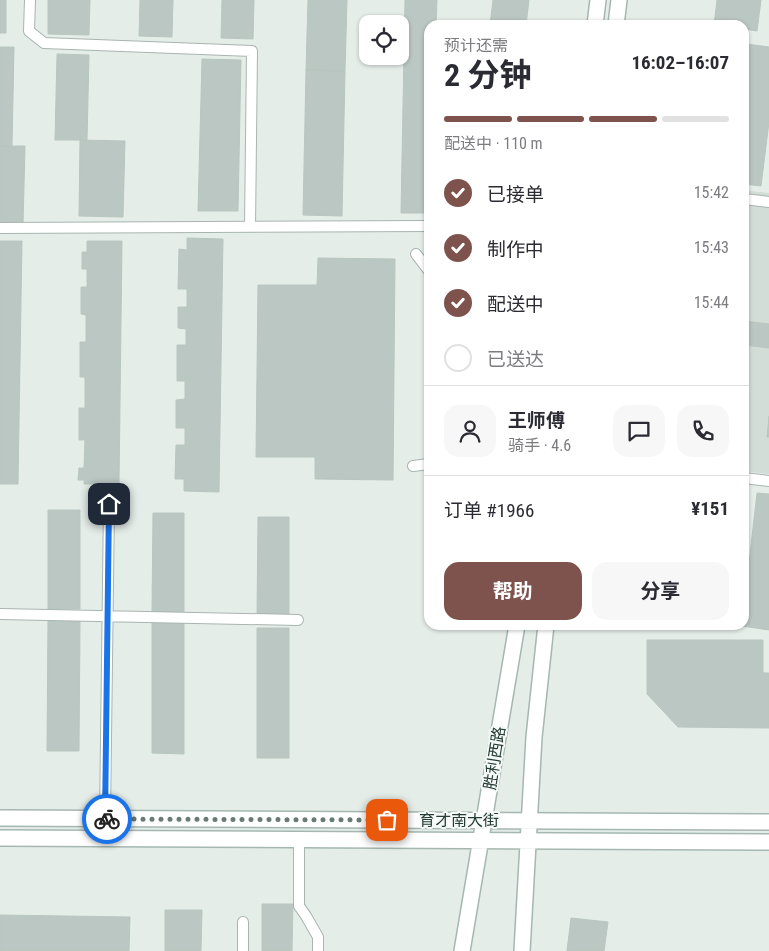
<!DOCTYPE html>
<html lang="zh">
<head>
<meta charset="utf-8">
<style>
	body { margin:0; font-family:"Roboto Condensed","Noto Sans SC",sans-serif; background:#f7f7f7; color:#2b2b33; height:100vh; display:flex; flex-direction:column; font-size:19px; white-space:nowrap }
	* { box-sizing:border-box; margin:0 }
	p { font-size:16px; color:#7c7c81 }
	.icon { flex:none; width:28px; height:28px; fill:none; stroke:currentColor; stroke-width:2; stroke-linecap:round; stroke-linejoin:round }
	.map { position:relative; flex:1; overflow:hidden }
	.drawer { position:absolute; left:424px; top:20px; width:325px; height:610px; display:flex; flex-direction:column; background:#fff; border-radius:15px; box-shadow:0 1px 4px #0004 }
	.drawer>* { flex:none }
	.controls { position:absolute; left:359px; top:15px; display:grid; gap:10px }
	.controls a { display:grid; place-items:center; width:50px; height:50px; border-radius:10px; background:#fff; box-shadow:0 1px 4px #0004; font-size:25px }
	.pin { position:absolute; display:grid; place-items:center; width:42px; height:42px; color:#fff; margin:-21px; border-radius:10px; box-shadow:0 2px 8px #0006 }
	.courier { position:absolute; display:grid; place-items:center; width:50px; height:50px; margin:-25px; border:4px solid #1a73e8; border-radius:50%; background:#fff; color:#222; box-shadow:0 1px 6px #0007 }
	.overview em { font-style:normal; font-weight:700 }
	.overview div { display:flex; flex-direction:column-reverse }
	.overview { display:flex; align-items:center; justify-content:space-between; height:85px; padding:0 20px }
	h1 { font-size:32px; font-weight:700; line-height:38px }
	.bar { display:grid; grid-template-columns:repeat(4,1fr); gap:8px 5px; align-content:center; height:60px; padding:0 20px }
	.bar i { height:6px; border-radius:4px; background:#e1e1e2 }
	.bar .active { background:#7e534d }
	.bar p { grid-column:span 4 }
	.line { display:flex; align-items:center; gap:12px; padding:0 20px; border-top:1px solid #e1e1e2 }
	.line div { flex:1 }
	.round { display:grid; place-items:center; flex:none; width:52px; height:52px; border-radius:15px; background:#f7f7f7 }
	ol { padding:0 20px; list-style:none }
	li { display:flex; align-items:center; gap:15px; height:55px }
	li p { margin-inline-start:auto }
	li .icon { padding:5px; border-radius:50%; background:#7e534d; color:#fff; stroke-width:4 }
	li:last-child { color:#7c7c81 }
	li i { width:28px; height:28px; border:2px solid #e1e1e2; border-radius:50% }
	.cta { display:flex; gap:10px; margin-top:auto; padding:10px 20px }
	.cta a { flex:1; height:58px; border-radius:15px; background:#7e534d; color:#fff; font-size:20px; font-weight:700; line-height:58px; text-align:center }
	.cta a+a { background:#f7f7f7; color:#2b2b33 }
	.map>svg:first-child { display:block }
	.built { fill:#d3ddd8 }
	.building { fill:#bbc7c2; stroke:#b8c6c0 }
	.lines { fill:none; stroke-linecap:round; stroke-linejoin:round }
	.service-casing { stroke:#a8b5b0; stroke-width:12 }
	.secondary-casing { stroke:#a5b7b0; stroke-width:18 }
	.service { stroke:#fff; stroke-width:10 }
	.secondary { stroke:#fff; stroke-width:15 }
	.done { stroke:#697b75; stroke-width:5; stroke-dasharray:0 9 }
	.route { stroke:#1a73e8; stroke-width:6 }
	.labels { text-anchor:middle; stroke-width:4; stroke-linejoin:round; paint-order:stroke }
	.street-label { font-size:16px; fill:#263d36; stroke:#f5f9f7 }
</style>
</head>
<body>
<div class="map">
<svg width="769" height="951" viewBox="0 0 769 951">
	<rect width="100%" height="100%" fill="#e5ede9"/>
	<path class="built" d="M 744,190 L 769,193 L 769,474 L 744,471 Z"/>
	<path class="building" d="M 0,0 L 6,0 L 6,33 L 0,33 Z
		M 48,0 L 90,0 L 89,35 L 48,34 Z
		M 140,0 L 173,0 L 172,37 L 139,36 Z
		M 222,0 L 254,0 L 253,39 L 221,38 Z
		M 308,0 L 347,0 L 345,71 L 306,70 Z
		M 405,0 L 437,0 L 436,25 L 429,25 L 429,213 L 401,213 Z
		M 493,0 L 529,0 L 526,25 L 490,25 Z
		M 717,0 L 761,0 L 757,31 L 744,29 L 744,25 L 714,25 Z
		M 746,44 L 769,47 L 769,122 L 761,186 L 744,184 L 744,67 Z
		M 0,47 L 14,47 L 12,146 L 0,146 Z
		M 57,54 L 89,55 L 87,140 L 55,140 Z
		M 202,59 L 241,60 L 238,211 L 198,211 Z
		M 306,70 L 345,71 L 342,216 L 303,215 Z
		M 80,140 L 125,141 L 123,217 L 79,216 Z
		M 0,146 L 25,146 L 23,225 L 0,224 Z
		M 187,238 L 223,239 L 219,492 L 184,491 L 184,479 L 175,479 L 176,445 L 185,445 L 185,428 L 176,428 L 176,400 L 185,399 L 185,381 L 177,381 L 177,345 L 186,345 L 186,329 L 178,328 L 178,307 L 187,307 L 187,289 L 178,289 L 179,249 L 187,250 Z
		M 0,241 L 22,241 L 18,484 L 0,484 Z
		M 87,241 L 122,241 L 119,484 L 84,484 L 84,480 L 78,480 L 79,468 L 84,468 L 85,440 L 79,440 L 79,408 L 85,408 L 85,377 L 80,377 L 80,342 L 86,342 L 86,315 L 81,314 L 81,287 L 87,287 L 87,269 L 82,269 L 82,252 L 87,252 Z
		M 318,258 L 395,259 L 393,480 L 315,479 L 315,457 L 256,457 L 258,285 L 317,285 Z
		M 744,321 L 769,324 L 769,348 L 744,345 Z
		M 769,416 L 769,437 L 767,437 Z
		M 757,493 L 769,494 L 769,630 L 742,626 L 742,625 L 744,625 L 744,607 Z
		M 48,510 L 80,510 L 80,609 L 48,609 Z
		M 153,513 L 184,513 L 184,612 L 152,612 Z
		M 258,517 L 289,517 L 289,616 L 257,616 Z
		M 48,620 L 80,620 L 79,751 L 47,751 Z
		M 152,623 L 184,623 L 184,754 L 152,753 Z
		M 257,628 L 289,628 L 289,758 L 257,758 Z
		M 647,640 L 763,640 L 763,673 L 769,673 L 769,728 L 678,727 L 647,694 Z
		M 262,904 L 293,904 L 292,951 L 262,951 Z
		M 165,910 L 202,910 L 201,951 L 165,951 Z
		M 0,915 L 130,917 L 129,951 L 0,951 Z
		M 571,918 L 608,922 L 604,951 L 567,951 Z"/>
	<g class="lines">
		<g class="service-casing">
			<path id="service" d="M 30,0 L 29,31 L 44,43 L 252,51 L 250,227
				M 744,199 L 769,202
				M 0,228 L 429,226
				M 416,254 L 429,271
				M 413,466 L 429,464
				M 744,478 L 769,481
				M 0,614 L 298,620
				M 105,819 L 109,504
				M 299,840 L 299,906 L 306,916 L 318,937 L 318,951
				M 243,951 L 243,922"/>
		</g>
		<g class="secondary-casing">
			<path id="secondary" d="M 595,25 L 598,0
				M 616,25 L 619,0
				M 0,818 L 769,822
				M 0,838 L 769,842
				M 462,951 L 517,625
				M 522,951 L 534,737 L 546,625"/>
		</g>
		<use href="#service" class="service"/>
		<use href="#secondary" class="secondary"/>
	</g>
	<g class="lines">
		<path class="done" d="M 107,819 L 387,820"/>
		<path class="route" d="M 107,819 L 105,819 L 109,504"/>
	</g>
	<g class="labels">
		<g class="street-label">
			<text transform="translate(494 758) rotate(-81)" y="6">胜利西路</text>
			<text x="459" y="826">育才南大街</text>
		</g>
	</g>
</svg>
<div class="controls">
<a><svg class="icon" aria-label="locate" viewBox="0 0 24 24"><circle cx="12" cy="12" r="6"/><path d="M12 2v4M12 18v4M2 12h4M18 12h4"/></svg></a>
</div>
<div class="pin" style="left:387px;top:820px;background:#ea580c"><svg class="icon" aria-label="bag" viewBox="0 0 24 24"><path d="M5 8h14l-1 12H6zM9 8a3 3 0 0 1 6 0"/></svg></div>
<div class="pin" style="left:109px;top:504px;background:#1f2937"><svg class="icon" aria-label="home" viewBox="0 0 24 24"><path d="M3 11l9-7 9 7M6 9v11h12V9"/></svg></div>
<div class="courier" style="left:107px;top:819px"><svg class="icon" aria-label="bike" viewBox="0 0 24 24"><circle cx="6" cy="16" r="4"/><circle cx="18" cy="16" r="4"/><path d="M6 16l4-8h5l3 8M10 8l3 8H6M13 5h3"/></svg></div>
<section class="drawer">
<div class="overview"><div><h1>2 分钟</h1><p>预计还需</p></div><em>16:02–16:07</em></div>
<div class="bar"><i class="active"></i><i class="active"></i><i class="active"></i><i></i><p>配送中 · 110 m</p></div>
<ol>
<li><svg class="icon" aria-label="check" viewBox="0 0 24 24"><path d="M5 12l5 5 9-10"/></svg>已接单<p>15:42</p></li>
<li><svg class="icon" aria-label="check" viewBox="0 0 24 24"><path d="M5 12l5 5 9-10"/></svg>制作中<p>15:43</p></li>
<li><svg class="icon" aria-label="check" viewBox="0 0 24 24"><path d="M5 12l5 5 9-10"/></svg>配送中<p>15:44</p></li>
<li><i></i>已送达</li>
</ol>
<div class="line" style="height:90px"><a class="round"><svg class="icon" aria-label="person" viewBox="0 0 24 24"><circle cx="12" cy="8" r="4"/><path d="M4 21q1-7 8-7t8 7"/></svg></a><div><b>王师傅</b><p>骑手 · 4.6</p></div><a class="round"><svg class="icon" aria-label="chat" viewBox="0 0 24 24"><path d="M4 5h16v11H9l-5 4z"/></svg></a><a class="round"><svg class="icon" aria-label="phone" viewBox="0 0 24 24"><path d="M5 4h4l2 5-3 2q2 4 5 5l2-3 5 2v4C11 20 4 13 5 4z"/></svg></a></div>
<div class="line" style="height:65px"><div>订单 #1966</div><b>¥151</b></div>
<div class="cta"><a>帮助</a><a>分享</a></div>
</section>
</div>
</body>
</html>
